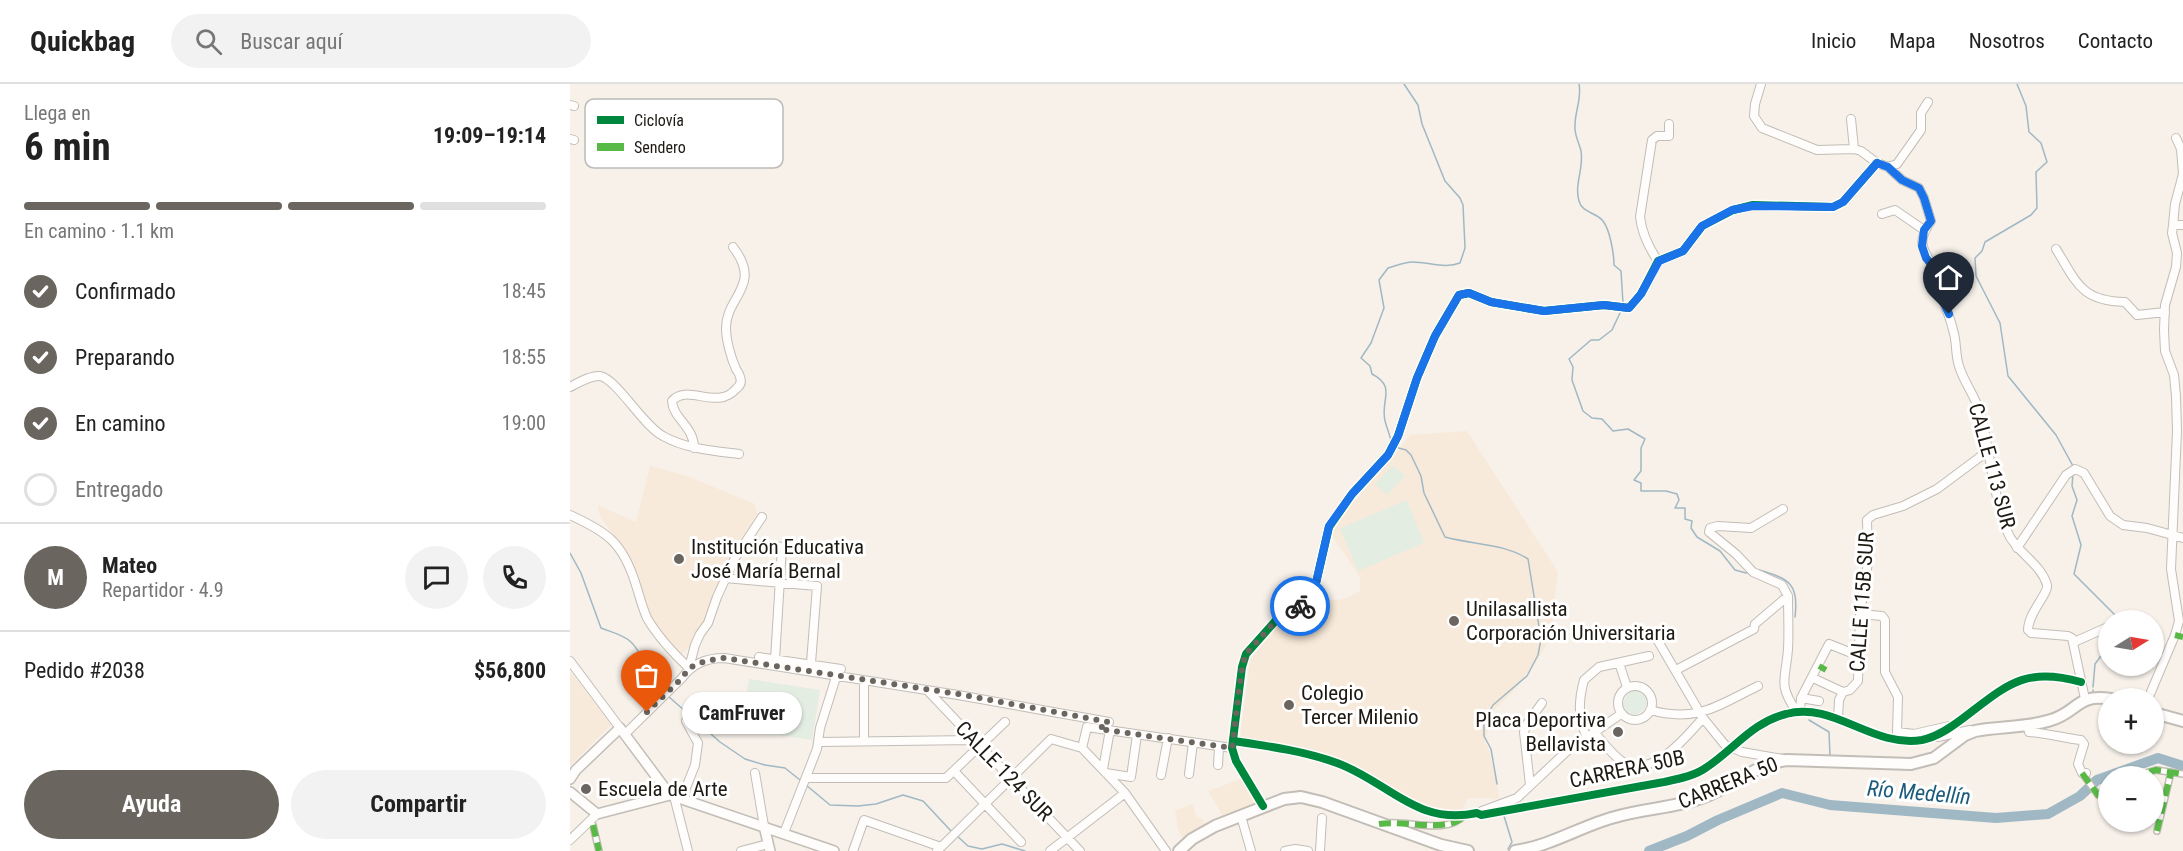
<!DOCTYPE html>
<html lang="es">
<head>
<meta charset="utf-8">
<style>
	body { margin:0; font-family:"Roboto Condensed",sans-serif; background:#f2f2f2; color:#222; height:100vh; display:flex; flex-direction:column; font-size:22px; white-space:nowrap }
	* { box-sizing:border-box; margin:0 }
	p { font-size:20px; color:#767676 }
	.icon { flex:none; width:33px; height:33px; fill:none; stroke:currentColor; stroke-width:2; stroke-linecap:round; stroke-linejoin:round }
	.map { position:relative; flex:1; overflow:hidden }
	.drawer { display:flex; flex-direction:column; background:#fff; width:570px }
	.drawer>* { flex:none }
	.needle { width:39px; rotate:79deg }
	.fabs { position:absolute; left:1528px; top:526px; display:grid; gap:12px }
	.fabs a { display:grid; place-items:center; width:66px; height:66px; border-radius:50%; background:#fff; box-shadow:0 2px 4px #0004; font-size:30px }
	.pin { position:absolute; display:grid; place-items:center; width:51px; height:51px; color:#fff; margin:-62px -26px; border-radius:50% 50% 50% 0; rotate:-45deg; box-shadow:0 0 6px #0007 }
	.pin .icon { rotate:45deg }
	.courier { position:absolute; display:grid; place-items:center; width:60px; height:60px; margin:-30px; border:4px solid #1a73e8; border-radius:50%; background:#fff; color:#222; box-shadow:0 2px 8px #0007 }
	.bubble { position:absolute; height:42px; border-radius:21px; background:#fff; box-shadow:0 2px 4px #0004; font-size:20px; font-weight:700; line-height:42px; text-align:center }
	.summary em { font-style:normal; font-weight:700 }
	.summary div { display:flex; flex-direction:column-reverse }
	.summary { display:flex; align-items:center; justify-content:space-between; height:102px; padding:0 24px }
	h1 { font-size:39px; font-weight:700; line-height:45px }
	.bar { display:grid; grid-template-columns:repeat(4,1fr); gap:9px 6px; align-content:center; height:72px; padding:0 24px }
	.bar i { height:8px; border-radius:4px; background:#e0e0e0 }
	.bar .selected { background:#6a655e }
	.bar p { grid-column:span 4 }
	.line { display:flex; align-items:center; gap:15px; padding:0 24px; border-top:2px solid #e0e0e0 }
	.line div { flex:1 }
	.round { display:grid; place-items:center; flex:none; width:63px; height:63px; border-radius:32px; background:#f2f2f2 }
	ol { padding:0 24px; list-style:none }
	li { display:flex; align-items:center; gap:18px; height:66px }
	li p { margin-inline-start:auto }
	li .icon { padding:6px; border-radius:50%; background:#6a655e; color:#fff; stroke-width:4 }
	li:last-child { color:#767676 }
	li i { width:33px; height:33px; border:3px solid #e0e0e0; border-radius:50% }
	.action { display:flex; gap:12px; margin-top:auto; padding:12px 24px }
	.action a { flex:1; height:69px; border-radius:36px; background:#6a655e; color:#fff; font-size:24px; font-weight:700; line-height:69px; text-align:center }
	.action a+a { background:#f2f2f2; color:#222 }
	header { display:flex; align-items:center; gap:36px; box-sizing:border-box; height:84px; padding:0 30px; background:#fff; border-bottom:2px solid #e0e0e0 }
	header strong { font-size:28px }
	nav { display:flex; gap:33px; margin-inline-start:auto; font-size:21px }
	.search { width:420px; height:54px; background:#f2f2f2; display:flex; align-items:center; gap:15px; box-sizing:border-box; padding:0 21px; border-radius:33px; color:#767676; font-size:22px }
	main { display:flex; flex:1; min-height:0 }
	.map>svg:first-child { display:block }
	.built { fill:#f8eada }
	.green { fill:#e3ede2 }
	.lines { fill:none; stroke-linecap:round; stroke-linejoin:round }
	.stream { stroke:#a0b8c4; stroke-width:1.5 }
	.river { stroke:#a0b8c4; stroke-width:10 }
	.pedestrian-casing { stroke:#c2bdb6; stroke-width:8 }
	.minor-casing { stroke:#c2bdb6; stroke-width:10 }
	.tertiary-casing { stroke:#c2bdb6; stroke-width:12 }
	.secondary-casing { stroke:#c2bdb6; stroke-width:14 }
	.pedestrian { stroke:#fefdfc; stroke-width:5 }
	.minor { stroke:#fefdfc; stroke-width:8 }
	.tertiary { stroke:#fefdfc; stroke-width:9 }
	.secondary { stroke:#fefdfc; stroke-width:10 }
	.quiet { stroke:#58b947; stroke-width:6; stroke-dasharray:12 6; stroke-linecap:butt }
	.cycleway-casing { stroke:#fff; stroke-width:11 }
	.cycleway { stroke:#00873e; stroke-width:8 }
	.done { stroke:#6a655e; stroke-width:6; stroke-dasharray:0 10.8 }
	.route { stroke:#1a73e8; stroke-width:8 }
	.poi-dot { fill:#6a655e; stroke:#fff; stroke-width:2 }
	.labels { text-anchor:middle; stroke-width:6; stroke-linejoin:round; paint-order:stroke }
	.street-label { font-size:21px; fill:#1e1913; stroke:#fff }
	.poi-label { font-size:21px; fill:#1e1913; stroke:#fff; text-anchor:start }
	.water-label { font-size:22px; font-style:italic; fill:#1b5c7c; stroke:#fff }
	.key { fill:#fff; stroke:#bcbab8; stroke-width:1.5 }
	.key-label { font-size:16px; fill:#1e1913 }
</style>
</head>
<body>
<header>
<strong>Quickbag</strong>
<div class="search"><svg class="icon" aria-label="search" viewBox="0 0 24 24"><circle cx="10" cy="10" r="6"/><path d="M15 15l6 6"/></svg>Buscar aquí</div>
<nav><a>Inicio</a><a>Mapa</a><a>Nosotros</a><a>Contacto</a></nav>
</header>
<main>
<section class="drawer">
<div class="summary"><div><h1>6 min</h1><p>Llega en</p></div><em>19:09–19:14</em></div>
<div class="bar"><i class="selected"></i><i class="selected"></i><i class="selected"></i><i></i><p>En camino · 1.1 km</p></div>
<ol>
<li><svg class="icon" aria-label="check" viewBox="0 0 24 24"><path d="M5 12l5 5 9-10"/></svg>Confirmado<p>18:45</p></li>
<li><svg class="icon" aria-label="check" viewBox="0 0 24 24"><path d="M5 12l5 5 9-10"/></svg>Preparando<p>18:55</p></li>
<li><svg class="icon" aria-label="check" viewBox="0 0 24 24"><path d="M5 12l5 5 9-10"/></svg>En camino<p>19:00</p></li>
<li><i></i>Entregado</li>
</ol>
<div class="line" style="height:108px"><b class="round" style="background:#6a655e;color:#fff">M</b><div><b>Mateo</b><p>Repartidor · 4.9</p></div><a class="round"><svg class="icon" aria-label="chat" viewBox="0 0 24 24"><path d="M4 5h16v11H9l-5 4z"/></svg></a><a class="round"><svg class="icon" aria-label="phone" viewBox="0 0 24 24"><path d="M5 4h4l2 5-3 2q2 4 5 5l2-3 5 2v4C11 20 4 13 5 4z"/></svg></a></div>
<div class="line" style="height:78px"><div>Pedido #2038</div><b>$56,800</b></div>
<div class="action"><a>Ayuda</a><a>Compartir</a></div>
</section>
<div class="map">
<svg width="1613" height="767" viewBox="0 0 1613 767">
	<rect width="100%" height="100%" fill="#f7f1ea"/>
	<path class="built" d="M 897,347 L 988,488 L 980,555 L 967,576 L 943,608 L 922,628 L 915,659 L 919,666 L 930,716 L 918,714 L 898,714 L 892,727 L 888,729 L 872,729 L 843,719 L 789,685 L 768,675 L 743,667 L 670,654 L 680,577 L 708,538 L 718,533 L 745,529 L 744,518 L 774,515 L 790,507 L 790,493 L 761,450 L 776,427 L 824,372 L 840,351 Z
		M 80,382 L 117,392 L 185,420 L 187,430 L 160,472 L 138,529 L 124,560 L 110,571 L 82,536 L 59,472 L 31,434 L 28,426 L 28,421 L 66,438 Z
		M 0,587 L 41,641 L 0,682 Z
		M 671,695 L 688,719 L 654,734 L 638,707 Z
		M 623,720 L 626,732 L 633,736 L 635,741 L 613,755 L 608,746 L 605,726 Z"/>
	<path class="green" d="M 823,381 L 835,392 L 817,411 L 805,400 Z
		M 837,416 L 854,459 L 788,487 L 770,444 Z
		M 179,595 L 250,606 L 242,656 L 171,645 Z
		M 1059,605 C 1067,605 1073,609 1078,615 C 1076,628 1065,635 1054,628 L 1053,619 Z"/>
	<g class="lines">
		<path class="stream" d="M 1009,0 C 1012,14 1005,27 1005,41 C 1004,51 1009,58 1011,67 C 1014,85 1004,100 1009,117 C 1012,129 1026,128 1033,137 C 1040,146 1044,170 1044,181 L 1051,187 L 1053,219
			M 1447,0 L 1456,22 L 1459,48 L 1471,59 L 1477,78 L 1466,88 L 1467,124 L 1461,131 L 1415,158 L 1412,167 L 1405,174 L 1406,192 L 1430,239 L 1438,292 L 1486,351 L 1503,382
			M 1050,229 L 1042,246 L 1029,256 L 1021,256 L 999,275 L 1003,283 L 1002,296 L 1013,327 L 1022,334 L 1032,335 L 1043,347 L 1058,345 L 1075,355 L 1071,364 L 1071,387 L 1064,396 L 1071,399 L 1071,407 L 1096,407 L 1107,410 L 1109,416 L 1105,424 L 1115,424 L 1115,435 L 1122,437 L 1121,444 L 1127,453 L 1150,467 L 1165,486 L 1176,489 L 1180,487
			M 822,360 C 820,352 817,344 815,337 C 810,316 827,303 802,290 L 800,282 L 791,274 L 801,259 L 814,224 L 809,196 L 818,184 C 826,182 834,178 842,178 C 859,178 875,185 890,179 L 895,164 L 893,121 L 890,114 L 875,97 L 852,40 L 848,21 L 834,0
			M 825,363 L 836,366 L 841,371 L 851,392 L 854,409 L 875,453 C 904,461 933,459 958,475 L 971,555 L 968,571 L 957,592 L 923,621 L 914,637 L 914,652 L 921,665 L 927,700
			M 1503,390 L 1502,402 L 1507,416 L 1502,432 L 1511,461 L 1504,490 L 1544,530 L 1548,537
			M 0,469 L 11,489 L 31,544 C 41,548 54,551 61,558 C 76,572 77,596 95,609
			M 1189,486 C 1220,495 1229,500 1225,533
			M 1523,603 L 1525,580 L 1539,561
			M 1523,609 L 1523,606
			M 98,612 L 150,658 L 175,675 L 195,681 L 215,684 L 230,696
			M 1239,636 L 1259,648 L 1260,672
			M 236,701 L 260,721 L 288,722 L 306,720 L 333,711 L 353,717 L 382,748
			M 934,732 L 942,758 L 938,765
			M 386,751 L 398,762 L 412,765 L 432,760 L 455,767"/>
		<path class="river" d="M 1079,767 L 1117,752 L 1148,736 L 1212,709 L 1260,721 L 1426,734 L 1478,730 L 1510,712 L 1527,696 L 1588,674 L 1613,682"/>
		<g class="pedestrian-casing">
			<path id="pedestrian" d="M 1512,689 L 1528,711 L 1533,711 L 1539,717
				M 1562,693 L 1586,686 L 1613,690
				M 1528,711 L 1539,704
				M 817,739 C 842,737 876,751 895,731
				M 23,741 L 29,767
				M 1587,747 L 1601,688"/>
		</g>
		<g class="minor-casing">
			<path id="minor" d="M 1191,0 L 1185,20 L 1184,32 L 1192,44 L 1247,66 L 1284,65 L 1291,67 L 1307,79 L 1318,83 L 1332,96 L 1349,104 L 1354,114 L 1361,137 C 1341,166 1361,167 1366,194 C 1370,212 1379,228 1383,246 C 1387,257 1385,270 1389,282 C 1394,299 1406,313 1411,331 C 1420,369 1423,410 1437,447 C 1445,468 1471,479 1477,501 C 1479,509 1458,529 1458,546 L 1461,549 L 1498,552 L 1502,554 L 1515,615
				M 0,21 L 4,22
				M 1281,35 L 1284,65
				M 0,55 L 4,56
				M 1318,83 L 1327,80 L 1351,46 L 1351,29 L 1358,18
				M 1312,130 L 1325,126 L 1354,146
				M 1603,141 L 1613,141
				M 1486,165 C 1507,199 1511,217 1555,218 L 1567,231 L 1595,228
				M 1088,177 C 1079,164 1072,150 1070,133 L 1082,56 L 1087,52 L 1099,52 L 1099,40
				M 0,303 C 8,299 21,291 30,292 C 47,295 73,342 93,352 C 116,365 144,367 169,370
				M 124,364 C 124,342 103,335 102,317 C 117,299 147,327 166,305 C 170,302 172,298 170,293 C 169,288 168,289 166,285 C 161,274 156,256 156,244 C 156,212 193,202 163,163
				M 1213,425 L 1181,444 L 1148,442 L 1140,444 L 1139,448 L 1166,470 L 1183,488 L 1212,501 L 1218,512 C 1218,530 1219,548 1218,565 C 1216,595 1207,600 1227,628
				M 0,431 C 37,448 52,458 65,498 C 69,510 72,523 77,534 C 88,553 103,569 119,584
				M 175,459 L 212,463 L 205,575
				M 1447,464 L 1496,391 L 1505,385 L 1514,389 L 1540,432 L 1553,441 L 1577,444 L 1613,454
				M 155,494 L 247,502 L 241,579
				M 1290,530 L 1312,532 L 1315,536 L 1315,588 L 1328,613 L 1327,648 L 1344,650 L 1379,642
				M 1088,557 L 1133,634 L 1155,661 L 1172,668 L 1213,675
				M 1504,558 L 1538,543
				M 189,573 L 271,585
				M 0,577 L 50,644
				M 1049,579 L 1057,603
				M 119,584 L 125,561 L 130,550 L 138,539 L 147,513 L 165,474 L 192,433
				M 1106,586 L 1184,545 L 1185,540 L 1218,512
				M 1243,594 L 1273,608
				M 294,597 L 294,657
				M1048 619a17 17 0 1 1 34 0a17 17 0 1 1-34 0Z
				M 358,607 L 510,767
				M 1231,614 L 1249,617
				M 1578,615 L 1605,551 L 1609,537 L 1601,485 L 1607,347 L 1606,312 L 1604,291 L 1595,267 L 1594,246 L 1595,221 L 1606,183 L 1607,169 L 1602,149 L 1603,141 L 1605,120 L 1613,90 L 1611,65 L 1606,54
				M 1080,626 C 1127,639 1147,622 1188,602
				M 1230,627 L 1231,614 L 1259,560 L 1279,568 L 1288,568
				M 1268,635 L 1269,616 L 1273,608 L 1280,606 L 1288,597 L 1290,530 L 1298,478 L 1297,436 L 1303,431 L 1333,422 L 1367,405 L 1418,367
				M 1457,640 L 1459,648 C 1477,649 1493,654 1511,656 L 1514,660 L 1508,680 L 1512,689 L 1516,689
				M 1024,648 C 1033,658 1042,671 1053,678 C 1083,695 1116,653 1133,634
				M 55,650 L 112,594 C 122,580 136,574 154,574 L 388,611 L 539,638
				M 1017,653 C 1007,635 1009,614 1014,596 L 1029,583 L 1079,572
				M 1368,653 L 1400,646
				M 663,657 C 697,662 734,667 767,679 C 819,698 846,742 907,729 L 911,731 L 1094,698 C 1108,695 1125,692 1137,683 C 1164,665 1183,638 1216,630 C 1264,617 1301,664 1352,656 C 1367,653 1380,644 1392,635 C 1436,602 1453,582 1511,598
				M 249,658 L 404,656
				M 512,664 L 517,643 L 662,664
				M 648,681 L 649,663
				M 533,685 L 540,646
				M 384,687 L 451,758
				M 185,689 L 194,742
				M 536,689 L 561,693 L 567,651
				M 619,690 L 623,659
				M 591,691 L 598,654
				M 237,694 L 376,694 L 435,638
				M 960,701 L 954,648 L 957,640 L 972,619
				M 104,712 L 118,767
				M 112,714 L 125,681 L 128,659 L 116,637
				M 693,722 L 666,677 L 662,664 L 672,583 L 676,570 L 708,534 L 737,519 L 743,512 L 759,443 L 782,410 L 818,371 L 828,352 L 847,294 L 865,252 L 889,211 L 899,209 L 921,218 L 974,227 L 1034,221 L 1059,224 L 1071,210 L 1088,177 L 1113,167 L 1132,142 L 1163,126 L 1183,121 L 1263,123 L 1273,118 L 1307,79
				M 912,727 L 947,714 L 996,668 L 1051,630
				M 671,732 L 681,767
				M 214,749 L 247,665 L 250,644 L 267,590
				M 0,756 L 27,730
				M 171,767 L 198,760
				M 283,767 L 294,736 L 371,763
				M 367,767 L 481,655 L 512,664 L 555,709 L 596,767
				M 480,767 L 555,709
				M 715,767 L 725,765 L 738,767
				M 750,767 L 752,734"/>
		</g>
		<g class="tertiary-casing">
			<path id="tertiary" d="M 0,695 L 6,686 L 50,644 L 100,711
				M 0,708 L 27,730 L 100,711 L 264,767
				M 194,742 L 200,767"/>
		</g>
		<g class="secondary-casing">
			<path id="secondary" d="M 1584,629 L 1613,637
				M 609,767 L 622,755 L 645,742 L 714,715 L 731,713 L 752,718 L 871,761 L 898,767
				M 945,767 C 981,762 1011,742 1045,733 C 1075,724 1106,724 1134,713 C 1163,702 1186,680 1217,676 L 1341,680 L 1364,674 L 1395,651 L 1405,647 C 1430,642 1457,644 1481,636 C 1508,628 1507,609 1541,615"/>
		</g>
		<use href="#pedestrian" class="pedestrian"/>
		<use href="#minor" class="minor"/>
		<use href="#tertiary" class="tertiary"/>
		<use href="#secondary" class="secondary"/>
		<path class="quiet" d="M 1605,551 L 1613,553
			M 1249,582 L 1256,586
			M 1512,689 L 1528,711 L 1533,711 L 1539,717
			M 1562,693 L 1586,686 L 1613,690
			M 809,740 C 834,736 878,749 893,733
			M 23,741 L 29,767
			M 1587,747 L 1601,688"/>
		<g class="cycleway-casing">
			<path id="cycleway" d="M 663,657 C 697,662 734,667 767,679 C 819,698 846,742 907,729 L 911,731 L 1094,698 C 1108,695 1125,692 1137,683 C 1164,665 1183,638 1216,630 C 1264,617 1301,664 1352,656 C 1367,653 1380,644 1392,635 C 1436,602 1453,582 1511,598
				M 693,722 L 666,677 L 662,664 L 672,583 L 676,570 L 708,534 L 737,519 L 743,512 L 759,443 L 782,410 L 818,371 L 828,352 L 847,294 L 865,252 L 889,211 L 899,209 L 921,218 L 974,227 L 1034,221 L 1059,224 L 1071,210 L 1088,177 L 1113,167 L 1132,142 L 1163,126 L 1183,121 L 1263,123 L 1273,118 L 1307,79"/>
		</g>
		<use href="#cycleway" class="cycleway"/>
	</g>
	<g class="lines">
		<path class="done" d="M 77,628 L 112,594 L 119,584 L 135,577 L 154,574 L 388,610 L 539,638 L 529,645 L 662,664 L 672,583 L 676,570 L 708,534 L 730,522"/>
		<path class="route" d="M 730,522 L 743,512 L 759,442 L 782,410 L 818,371 L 828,352 L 847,294 L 865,252 L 889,211 L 899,209 L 921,218 L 974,227 L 1034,221 L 1059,224 L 1071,210 L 1089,177 L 1113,167 L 1132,142 L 1162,126 L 1183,122 L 1263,123 L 1273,118 L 1307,79 L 1318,83 L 1332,96 L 1349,104 L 1354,114 L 1361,137 L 1354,146 L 1352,162 L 1356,174 L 1364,183 L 1369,208 L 1379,230"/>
	</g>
	<g class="poi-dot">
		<circle cx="109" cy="475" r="6"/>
		<circle cx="884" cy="537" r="6"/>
		<circle cx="719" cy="621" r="6"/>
		<circle cx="1048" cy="648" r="6"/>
		<circle cx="16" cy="705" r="6"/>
	</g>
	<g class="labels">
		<g class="street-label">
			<text transform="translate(1422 382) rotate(75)" y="7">CALLE 113 SUR</text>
			<text transform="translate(1292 518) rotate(-86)" y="7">CALLE 115B SUR</text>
			<text transform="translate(1057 685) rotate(-12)" y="7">CARRERA 50B</text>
			<text transform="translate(434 687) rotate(46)" y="7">CALLE 124 SUR</text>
			<text transform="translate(1158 699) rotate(-22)" y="7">CARRERA 50</text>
		</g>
		<g class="poi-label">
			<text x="121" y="470">Institución Educativa<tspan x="121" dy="24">José María Bernal</tspan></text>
			<text x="896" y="532">Unilasallista<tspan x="896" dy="24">Corporación Universitaria</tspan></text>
			<text x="731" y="616">Colegio<tspan x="731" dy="24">Tercer Milenio</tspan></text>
			<text x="1036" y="643" text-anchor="end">Placa Deportiva<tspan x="1036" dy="24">Bellavista</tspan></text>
			<text x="28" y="712">Escuela de Arte</text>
		</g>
		<g class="water-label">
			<text transform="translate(1349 708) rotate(5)" y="8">Río Medellín</text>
		</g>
	</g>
	<rect x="15" y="15" width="198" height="69" rx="9" class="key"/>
	<rect x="27" y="32" width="27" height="8" fill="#00873e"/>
	<rect x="27" y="59" width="27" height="8" fill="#58b947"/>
	<g class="key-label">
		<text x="64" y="42">Ciclovía</text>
		<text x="64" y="69">Sendero</text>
	</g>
</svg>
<div class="fabs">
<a><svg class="needle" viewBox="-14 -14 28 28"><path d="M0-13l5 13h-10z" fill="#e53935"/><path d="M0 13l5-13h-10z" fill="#767676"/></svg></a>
<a>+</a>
<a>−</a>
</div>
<div class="pin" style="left:77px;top:628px;background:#ea580c"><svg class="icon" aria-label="bag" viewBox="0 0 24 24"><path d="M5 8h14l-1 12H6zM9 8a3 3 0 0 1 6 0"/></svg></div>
<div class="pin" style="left:1379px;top:230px;background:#1f2937"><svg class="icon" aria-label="home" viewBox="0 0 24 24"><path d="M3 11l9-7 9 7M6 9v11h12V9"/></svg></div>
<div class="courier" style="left:730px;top:522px"><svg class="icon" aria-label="bike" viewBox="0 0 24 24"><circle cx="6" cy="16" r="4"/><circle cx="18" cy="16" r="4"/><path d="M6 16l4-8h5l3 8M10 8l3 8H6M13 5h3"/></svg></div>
<div class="bubble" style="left:112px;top:608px;width:120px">CamFruver</div>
</div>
</main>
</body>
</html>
